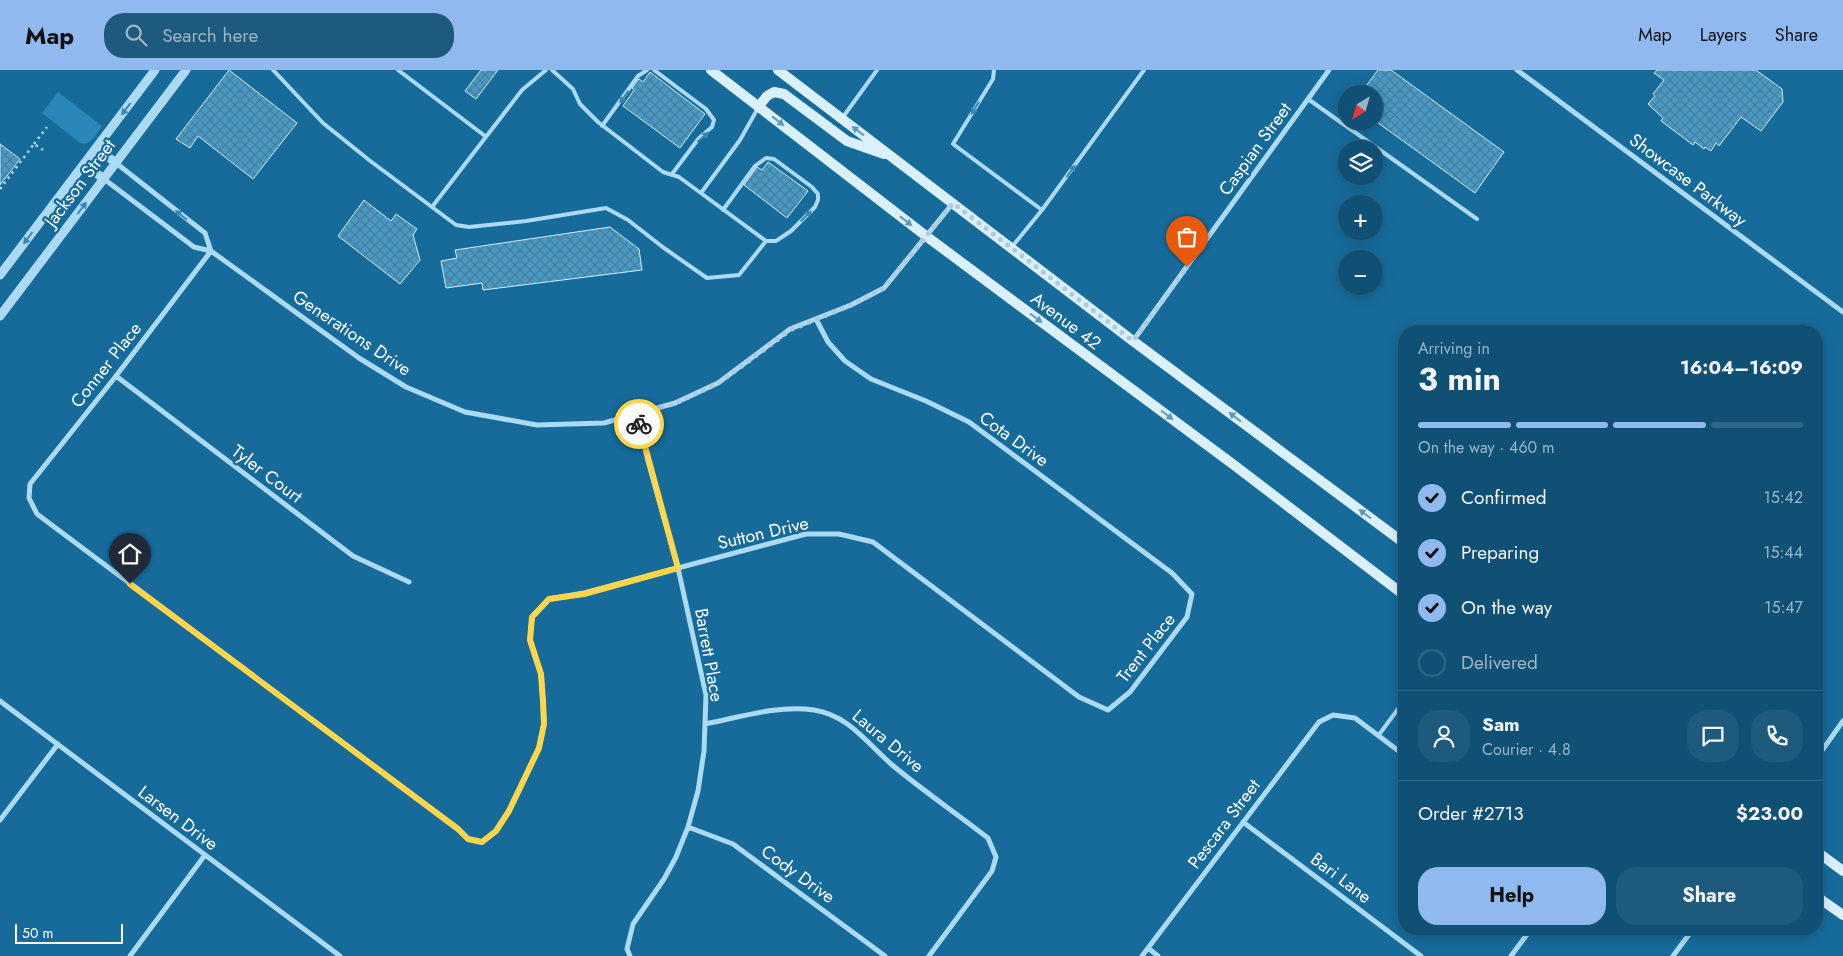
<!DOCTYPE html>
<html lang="en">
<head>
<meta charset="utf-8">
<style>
	body { margin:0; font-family:Jost,sans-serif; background:#1e5a7c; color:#f1f3f6; height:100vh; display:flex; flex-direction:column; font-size:19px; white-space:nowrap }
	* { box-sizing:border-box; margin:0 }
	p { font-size:16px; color:#9cb5c5 }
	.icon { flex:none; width:28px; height:28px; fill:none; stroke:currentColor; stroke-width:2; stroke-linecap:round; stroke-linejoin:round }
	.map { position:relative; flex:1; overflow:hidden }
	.sheet { position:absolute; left:1398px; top:255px; width:425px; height:610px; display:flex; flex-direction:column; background:#105074; border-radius:20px; box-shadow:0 2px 12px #0003,0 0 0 1px #306786 }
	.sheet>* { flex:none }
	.needle { width:32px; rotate:217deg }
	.buttons { position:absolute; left:1338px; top:15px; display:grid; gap:10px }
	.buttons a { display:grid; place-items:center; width:45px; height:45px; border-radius:50%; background:#105074; box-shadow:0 2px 12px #0003,0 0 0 1px #306786; font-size:25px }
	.scale { position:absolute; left:15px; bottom:12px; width:108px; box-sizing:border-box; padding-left:5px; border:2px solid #fff; border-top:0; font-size:14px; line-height:18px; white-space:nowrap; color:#fff; -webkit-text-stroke:4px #166b9b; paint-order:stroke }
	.pin { position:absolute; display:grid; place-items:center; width:42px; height:42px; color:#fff; margin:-51px -21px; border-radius:50% 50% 50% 0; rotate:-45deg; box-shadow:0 0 5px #0007 }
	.pin .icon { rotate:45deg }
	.courier { position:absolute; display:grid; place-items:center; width:50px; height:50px; margin:-25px; border:4px solid #ffd54a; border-radius:50%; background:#fff; color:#222; box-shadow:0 1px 6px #0007 }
	.head em { font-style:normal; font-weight:700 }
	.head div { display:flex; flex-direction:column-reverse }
	.head { display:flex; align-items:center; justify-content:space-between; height:85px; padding:0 20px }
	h1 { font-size:32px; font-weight:700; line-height:38px }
	.bar { display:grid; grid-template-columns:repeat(4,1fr); gap:8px 5px; align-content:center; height:60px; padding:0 20px }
	.bar i { height:6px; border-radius:4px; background:#306786 }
	.bar .selected { background:#90b9f0 }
	.bar p { grid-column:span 4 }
	.line { display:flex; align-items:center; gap:12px; padding:0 20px; border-top:1px solid #306786 }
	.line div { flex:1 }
	.round { display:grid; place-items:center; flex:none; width:52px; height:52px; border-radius:20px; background:#1e5a7c }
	ol { padding:0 20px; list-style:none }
	li { display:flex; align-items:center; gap:15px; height:55px }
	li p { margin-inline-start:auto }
	li .icon { padding:5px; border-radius:50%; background:#90b9f0; color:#111; stroke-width:4 }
	li:last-child { color:#9cb5c5 }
	li i { width:28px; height:28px; border:2px solid #306786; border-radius:50% }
	.cta { display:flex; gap:10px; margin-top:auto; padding:10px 20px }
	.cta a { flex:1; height:58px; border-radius:20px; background:#90b9f0; color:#111; font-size:20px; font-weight:700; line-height:58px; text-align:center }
	.cta a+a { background:#1e5a7c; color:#f1f3f6 }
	header { display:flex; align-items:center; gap:30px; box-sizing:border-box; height:70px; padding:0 25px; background:#90b9f0; color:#111 }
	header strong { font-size:24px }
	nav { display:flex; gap:28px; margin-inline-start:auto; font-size:18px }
	.search { width:350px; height:45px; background:#1e5a7c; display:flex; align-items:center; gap:12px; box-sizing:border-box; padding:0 18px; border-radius:20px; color:#9cb5c5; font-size:19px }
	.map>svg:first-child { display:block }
	.grass { fill:#2a87b8 }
	.building { fill:url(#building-cross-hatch); stroke:#d3eefc }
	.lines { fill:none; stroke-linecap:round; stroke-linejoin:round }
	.path { stroke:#abdaf2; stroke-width:2.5; stroke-dasharray:2.5 4; stroke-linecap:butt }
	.service { stroke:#abdaf2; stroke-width:4 }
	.minor { stroke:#abdaf2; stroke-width:5 }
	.tertiary { stroke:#abdaf2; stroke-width:9 }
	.secondary { stroke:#daf0fc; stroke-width:10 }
	.oneway { fill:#3b87b1 }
	.oneway2 { fill:#5b9abd }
	.done { stroke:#adcbdc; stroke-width:5; stroke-dasharray:0 9 }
	.route { stroke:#ffd54a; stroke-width:6 }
	.labels { text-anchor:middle; stroke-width:4.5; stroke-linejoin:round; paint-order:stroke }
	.street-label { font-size:18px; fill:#fff; stroke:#166b9b }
</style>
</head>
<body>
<header>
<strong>Map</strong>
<div class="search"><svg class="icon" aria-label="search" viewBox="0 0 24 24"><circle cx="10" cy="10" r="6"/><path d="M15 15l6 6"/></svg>Search here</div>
<nav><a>Map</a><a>Layers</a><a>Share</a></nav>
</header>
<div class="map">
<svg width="1843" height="886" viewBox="0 0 1843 886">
	<defs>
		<pattern id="building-cross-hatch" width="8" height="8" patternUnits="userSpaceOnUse" patternTransform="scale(1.25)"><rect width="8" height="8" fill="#4899c4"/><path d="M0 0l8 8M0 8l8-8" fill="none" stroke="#497e9a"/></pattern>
	</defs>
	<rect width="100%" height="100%" fill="#166b9b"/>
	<path class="grass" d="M 58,22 L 102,56 C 96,64 91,77 80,73 L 42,43 Z"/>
	<path class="building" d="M 229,0 L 297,53 L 253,109 L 198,66 L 190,78 L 176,69 Z
		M 481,0 L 498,0 L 476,29 L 465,21 Z
		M 1378,0 L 1391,0 L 1504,82 L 1475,123 L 1374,50 L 1374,24 L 1360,24 Z
		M 1657,0 L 1756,0 L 1782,19 L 1783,32 L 1761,61 L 1741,47 L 1719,76 L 1716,73 L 1711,81 L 1705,77 L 1704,79 L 1695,72 L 1693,75 L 1661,51 L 1663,48 L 1648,34 L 1655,26 L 1653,24 L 1664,10 L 1654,3 Z
		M 650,2 L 705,44 L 680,78 L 623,36 L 634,20 L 632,18 L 639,9 L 643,12 Z
		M 0,74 L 20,89 L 0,115 Z
		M 768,92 L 808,121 L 787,148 L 744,115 L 757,97 L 762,100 Z
		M 364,130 L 391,151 L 396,144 L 417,159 L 413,165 L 420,190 L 400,214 L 338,166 Z
		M 610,157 L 639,179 L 642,200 L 483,220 L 482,213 L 446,218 L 441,191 L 457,188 L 455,180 Z"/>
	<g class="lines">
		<path class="path" d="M 34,74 L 47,57
			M 0,119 L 34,74 L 43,80"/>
		<path class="service" d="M 273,0 L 323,53 L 369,90 L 456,155 L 469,157 L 526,151 L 606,138 L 628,150 L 664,178 L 707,208 L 739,205 L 766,171 L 679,107 L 663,102 L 598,52 L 580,34 L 573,19 L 552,0
			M 398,0 L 485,66
			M 654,0 L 706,39 L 714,50 L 712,57 L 699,68 L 672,104
			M 994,0 L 993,9 L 953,74 L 1042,140
			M 1308,29 L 1477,149
			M 843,47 L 877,0
			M 602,56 L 638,6 L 647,0
			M 701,123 L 740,70 L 758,38
			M 432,137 L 522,20 L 546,0
			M 723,140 L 755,96 L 766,88 L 774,89 L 812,117 L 818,124 L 818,130 L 815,137 L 791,161 L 776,171 L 766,171
			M 1011,178 L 1042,140 L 1144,0
			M 1378,666 L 1404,631"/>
		<path class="minor" d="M 1517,0 L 1843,242
			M 116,93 L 205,163 L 211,181
			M 104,109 L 194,177 L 211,181 L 359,288 L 406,317 L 465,342 L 537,355 L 604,353 L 675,333 L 718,313 L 790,259 L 851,235 L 884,218 L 953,133
			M 211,181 L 116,306 L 30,414 L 29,428 L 37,444 L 458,759 L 468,769 L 482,772 L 496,761 L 509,741 L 539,678 L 544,654 L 543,631 L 541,604 L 530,570 L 532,547 L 549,529 L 584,523 L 806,464 L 839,464 L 873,472 L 1079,627 L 1108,640 L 1130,622 L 1187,547 L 1192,524 L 1172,503 L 969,352 L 926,331 L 871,309 L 845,291 L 828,272 L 816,249
			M 1133,271 L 1329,0
			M 116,306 L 353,486 L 409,512
			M 0,631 L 340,886
			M 705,654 C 741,647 777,635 814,640 C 848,645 867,673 891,694 C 922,720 956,743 988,768 L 996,787 L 992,801 L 929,886
			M 1816,689 L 1843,651
			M 0,750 L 58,674
			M 1243,752 L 1421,886
			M 688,757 L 733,774 L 885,886
			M 1148,878 L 1158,886
			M 130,886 L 205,785
			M 630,886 L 627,879 L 633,854 L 664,809 L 676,787 L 688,757 L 698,721 L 704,681 L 706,625 L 678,498 L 648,391 L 637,344
			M 1142,886 L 1319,652 L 1333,645 L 1355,648 L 1404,685
			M 1511,886 L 1531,859
			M 1673,886 L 1693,859"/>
		<path class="tertiary" d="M 96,78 L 116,93
			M 84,94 L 104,109
			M 0,205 L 155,0
			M 0,246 L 186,0"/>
		<path class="secondary" d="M 711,0 L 926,166 L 1234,395 L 1404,525
			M 778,0 L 1133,271 L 1404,473
			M 759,36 L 767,26 L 774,22 L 784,24 L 847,71 L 884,84
			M 1816,781 L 1843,801
			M 1816,826 L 1843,845"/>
	</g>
	<defs><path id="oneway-solid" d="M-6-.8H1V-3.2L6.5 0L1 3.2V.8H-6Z" transform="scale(1.25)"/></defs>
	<g class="oneway">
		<use href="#oneway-solid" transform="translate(624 27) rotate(126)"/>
		<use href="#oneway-solid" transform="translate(975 38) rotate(122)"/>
		<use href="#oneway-solid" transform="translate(126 39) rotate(127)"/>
		<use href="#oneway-solid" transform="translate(703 67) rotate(-41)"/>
		<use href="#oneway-solid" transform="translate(1071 101) rotate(-54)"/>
		<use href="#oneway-solid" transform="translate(82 138) rotate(-53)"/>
		<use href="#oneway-solid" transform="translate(181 145) rotate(-141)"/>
		<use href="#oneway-solid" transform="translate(806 146) rotate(-45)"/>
		<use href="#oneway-solid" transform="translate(28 168) rotate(127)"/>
	</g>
	<g class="oneway2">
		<use href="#oneway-solid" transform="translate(778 51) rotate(38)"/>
		<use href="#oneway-solid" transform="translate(858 61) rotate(-143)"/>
		<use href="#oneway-solid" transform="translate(906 151) rotate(38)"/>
		<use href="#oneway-solid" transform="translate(1036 248) rotate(37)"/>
		<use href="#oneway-solid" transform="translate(1167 345) rotate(37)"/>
		<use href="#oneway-solid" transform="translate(1235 347) rotate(-143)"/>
		<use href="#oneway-solid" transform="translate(1365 444) rotate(-143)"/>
	</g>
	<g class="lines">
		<path class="done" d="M 639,354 L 637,344 L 676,333 L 718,313 L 750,290 L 790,260 L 851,235 L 884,218 L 953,133 L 1133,271 L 1187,197"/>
		<path class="route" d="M 130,514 L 458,759 L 468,769 L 482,772 L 496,761 L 509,741 L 539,678 L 544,654 L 543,631 L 541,604 L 530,570 L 532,547 L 549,529 L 584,524 L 678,498 L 639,354"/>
	</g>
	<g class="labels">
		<g class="street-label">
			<text transform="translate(1255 79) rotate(-54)" y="6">Caspian Street</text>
			<text transform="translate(1688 110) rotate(37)" y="6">Showcase Parkway</text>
			<text transform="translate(80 113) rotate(-53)" y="6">Jackson Street</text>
			<text transform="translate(1066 251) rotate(37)" y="6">Avenue 42</text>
			<text transform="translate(352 263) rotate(34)" y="6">Generations Drive</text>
			<text transform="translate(106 295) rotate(-52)" y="6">Conner Place</text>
			<text transform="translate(1014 369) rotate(36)" y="6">Cota Drive</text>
			<text transform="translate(267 404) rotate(37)" y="6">Tyler Court</text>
			<text transform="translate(763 463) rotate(-13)" y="6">Sutton Drive</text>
			<text transform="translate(1146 578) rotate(-52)" y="6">Trent Place</text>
			<text transform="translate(709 585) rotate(80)" y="6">Barrett Place</text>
			<text transform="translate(888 671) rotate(40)" y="6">Laura Drive</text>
			<text transform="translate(178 748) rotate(37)" y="6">Larsen Drive</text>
			<text transform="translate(1224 754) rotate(-53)" y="6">Pescara Street</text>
			<text transform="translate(798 804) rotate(36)" y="6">Cody Drive</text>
			<text transform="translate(1341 808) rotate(37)" y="6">Bari Lane</text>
		</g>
	</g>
</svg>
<div class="buttons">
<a><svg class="needle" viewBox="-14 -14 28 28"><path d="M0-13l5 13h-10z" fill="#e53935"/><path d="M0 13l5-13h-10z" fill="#9cb5c5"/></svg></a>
<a><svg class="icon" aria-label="layers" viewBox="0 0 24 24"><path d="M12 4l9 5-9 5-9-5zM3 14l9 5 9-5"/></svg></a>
<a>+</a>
<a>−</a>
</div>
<div class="scale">50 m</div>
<div class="pin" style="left:1187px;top:197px;background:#ea580c"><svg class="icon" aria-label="bag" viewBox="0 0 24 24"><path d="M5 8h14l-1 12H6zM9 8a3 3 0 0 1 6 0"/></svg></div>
<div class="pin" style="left:130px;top:514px;background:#1f2937"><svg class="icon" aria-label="home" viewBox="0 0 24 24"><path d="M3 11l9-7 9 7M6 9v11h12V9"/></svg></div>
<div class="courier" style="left:639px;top:354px"><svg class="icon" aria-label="bike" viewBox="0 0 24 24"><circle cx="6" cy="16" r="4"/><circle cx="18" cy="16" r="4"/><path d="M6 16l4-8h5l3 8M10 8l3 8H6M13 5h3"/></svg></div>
<section class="sheet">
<div class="head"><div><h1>3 min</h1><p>Arriving in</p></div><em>16:04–16:09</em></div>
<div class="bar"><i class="selected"></i><i class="selected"></i><i class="selected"></i><i></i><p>On the way · 460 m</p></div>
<ol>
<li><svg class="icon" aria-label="check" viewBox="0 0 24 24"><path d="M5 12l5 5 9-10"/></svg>Confirmed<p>15:42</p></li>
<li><svg class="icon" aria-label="check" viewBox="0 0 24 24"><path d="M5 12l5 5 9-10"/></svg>Preparing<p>15:44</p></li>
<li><svg class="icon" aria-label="check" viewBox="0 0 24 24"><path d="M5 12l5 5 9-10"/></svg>On the way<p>15:47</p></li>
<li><i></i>Delivered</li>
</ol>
<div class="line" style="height:90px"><a class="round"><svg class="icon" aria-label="person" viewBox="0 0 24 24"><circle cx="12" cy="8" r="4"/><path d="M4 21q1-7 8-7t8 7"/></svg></a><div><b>Sam</b><p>Courier · 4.8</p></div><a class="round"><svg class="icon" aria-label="chat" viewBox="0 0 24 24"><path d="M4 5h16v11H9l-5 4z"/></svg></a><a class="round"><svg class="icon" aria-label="phone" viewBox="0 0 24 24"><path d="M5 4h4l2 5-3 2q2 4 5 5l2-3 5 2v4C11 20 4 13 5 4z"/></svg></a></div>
<div class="line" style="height:65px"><div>Order #2713</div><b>$23.00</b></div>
<div class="cta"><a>Help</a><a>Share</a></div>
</section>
</div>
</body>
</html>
